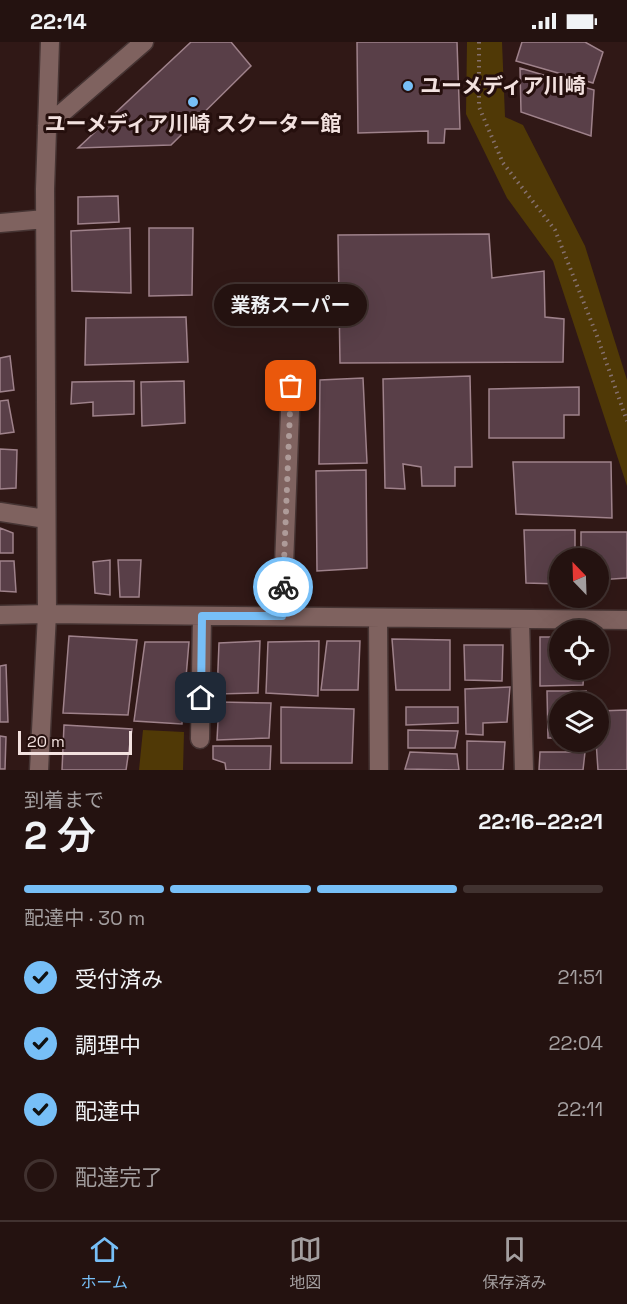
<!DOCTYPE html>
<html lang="ja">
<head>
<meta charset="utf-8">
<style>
	body { margin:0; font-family:"Space Grotesk","Noto Sans JP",sans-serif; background:#30201e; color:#f1f3f6; height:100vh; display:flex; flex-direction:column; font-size:22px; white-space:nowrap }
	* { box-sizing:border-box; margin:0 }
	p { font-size:20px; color:#a39e9f }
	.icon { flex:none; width:33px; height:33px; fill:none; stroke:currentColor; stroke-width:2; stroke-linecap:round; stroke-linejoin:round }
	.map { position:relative; height:728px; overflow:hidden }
	.details { display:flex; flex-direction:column; background:#241210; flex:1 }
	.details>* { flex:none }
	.needle { width:39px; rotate:337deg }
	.controls { position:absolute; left:549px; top:506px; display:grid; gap:12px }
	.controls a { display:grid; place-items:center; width:60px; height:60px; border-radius:50%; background:#241210; box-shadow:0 6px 24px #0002,0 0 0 2px #413230; font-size:30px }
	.scale { position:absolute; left:18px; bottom:15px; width:114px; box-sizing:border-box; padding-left:6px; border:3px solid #f2e1df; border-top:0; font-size:16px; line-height:21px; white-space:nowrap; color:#f2e1df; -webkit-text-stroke:4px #250f0d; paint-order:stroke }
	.pin { position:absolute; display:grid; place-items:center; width:51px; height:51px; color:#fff; margin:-26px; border-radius:12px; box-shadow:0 3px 9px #0006 }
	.courier { position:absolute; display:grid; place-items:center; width:60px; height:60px; margin:-30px; border:4px solid #77bff7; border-radius:50%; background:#fff; color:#222; box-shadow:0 2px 8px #0007 }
	.bubble { position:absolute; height:42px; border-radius:21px; background:#241210; box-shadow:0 6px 24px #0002,0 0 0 2px #413230; font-size:20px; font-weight:600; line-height:42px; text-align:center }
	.head em { font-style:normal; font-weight:600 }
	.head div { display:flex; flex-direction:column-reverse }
	.head { display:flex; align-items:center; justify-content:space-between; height:102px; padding:0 24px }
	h1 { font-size:39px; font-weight:600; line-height:45px }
	.bar { display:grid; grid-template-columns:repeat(4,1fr); gap:9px 6px; align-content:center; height:72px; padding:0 24px }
	.bar i { height:8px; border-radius:4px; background:#413230 }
	.bar .selected { background:#77bff7 }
	.bar p { grid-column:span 4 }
	ol { padding:0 24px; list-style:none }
	li { display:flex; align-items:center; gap:18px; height:66px }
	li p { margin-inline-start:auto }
	li .icon { padding:6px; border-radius:50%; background:#77bff7; color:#111; stroke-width:4 }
	li:last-child { color:#a39e9f }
	li i { width:33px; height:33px; border:3px solid #413230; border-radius:50% }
	.status { display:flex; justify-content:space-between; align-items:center; height:42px; padding:0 30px; background:#241210; direction:ltr }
	.status svg { height:16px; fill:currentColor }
	.menu { display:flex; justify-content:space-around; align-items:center; height:84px; border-top:2px solid #413230; background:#241210; font-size:16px; color:#a39e9f }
	.menu a { display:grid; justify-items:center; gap:3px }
	.menu .selected { color:#77bff7 }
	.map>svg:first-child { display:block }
	.green { fill:#503906 }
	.building { fill:#593f48; stroke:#9f828b; stroke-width:1.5 }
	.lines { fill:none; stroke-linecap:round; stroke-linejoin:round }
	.minor-casing { stroke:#463433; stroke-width:21 }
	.path { stroke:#85706e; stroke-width:4; stroke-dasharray:1.5 4.5; stroke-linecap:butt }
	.minor { stroke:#7f625f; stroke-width:18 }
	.done { stroke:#ae9b99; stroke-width:6; stroke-dasharray:0 10.8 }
	.route { stroke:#77bff7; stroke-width:8 }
	.poi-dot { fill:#77bff7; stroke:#250f0d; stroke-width:2 }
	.labels { text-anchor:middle; stroke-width:6; stroke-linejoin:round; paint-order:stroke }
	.poi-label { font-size:21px; font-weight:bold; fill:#f2e1df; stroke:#250f0d; text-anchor:start }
</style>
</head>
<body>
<div class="status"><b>22:14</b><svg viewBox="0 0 49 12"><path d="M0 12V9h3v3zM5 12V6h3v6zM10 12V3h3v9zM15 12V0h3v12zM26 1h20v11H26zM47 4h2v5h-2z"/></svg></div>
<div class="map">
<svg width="627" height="728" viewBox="0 0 627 728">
	<rect width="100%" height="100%" fill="#301816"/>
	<path class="green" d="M 467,0 L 502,0 L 505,75 L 523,83 L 585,204 L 627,338 L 627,444 L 553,219 L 507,156 L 466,72 Z
		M 143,688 L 184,690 L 183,728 L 139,728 Z"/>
	<path class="building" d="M 191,0 L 231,0 L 251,24 L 171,103 L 78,106 Z
		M 357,0 L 457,0 L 460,87 L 445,87 L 444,101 L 428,101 L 428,89 L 358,91 Z
		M 522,0 L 585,0 L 603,10 L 593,41 L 516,19 Z
		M 520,26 L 594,48 L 591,94 L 521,70 Z
		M 118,154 L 119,180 L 78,182 L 78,155 Z
		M 130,186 L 131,251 L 72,249 L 71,189 Z
		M 149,186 L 193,186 L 192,253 L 149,254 Z
		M 489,192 L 492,236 L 544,229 L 545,275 L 564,277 L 563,320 L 340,321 L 338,193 Z
		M 186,275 L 188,320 L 85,323 L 86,276 Z
		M 10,314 L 14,348 L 0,350 L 0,316 Z
		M 470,334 L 472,425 L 455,425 L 455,444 L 422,444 L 421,425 L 403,422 L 405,447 L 385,446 L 383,337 Z
		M 363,336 L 367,421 L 319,422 L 320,338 Z
		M 134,339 L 134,372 L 93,374 L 93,360 L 71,362 L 72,340 Z
		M 184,339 L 185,381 L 142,384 L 141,340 Z
		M 579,345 L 579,373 L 564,373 L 564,396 L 489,396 L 489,347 Z
		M 8,358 L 14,390 L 0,392 L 0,359 Z
		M 0,407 L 17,408 L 16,446 L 0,447 Z
		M 513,420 L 611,420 L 612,476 L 516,472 Z
		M 366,428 L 367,526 L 317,529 L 316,429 Z
		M 0,486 L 13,491 L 13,511 L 0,511 Z
		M 524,488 L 575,488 L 575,516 L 560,516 L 560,542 L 526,541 Z
		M 581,490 L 627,490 L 627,536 L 598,538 L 598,516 L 581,516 Z
		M 110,518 L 110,553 L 95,551 L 93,520 Z
		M 118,518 L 141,518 L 139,555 L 120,555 Z
		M 0,519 L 14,519 L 16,550 L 0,549 Z
		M 69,594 L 137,598 L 128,673 L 63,671 Z
		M 540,595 L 560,595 L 560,627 L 584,627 L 583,643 L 540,644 Z
		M 392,597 L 450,598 L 450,648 L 396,648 Z
		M 260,599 L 258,651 L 217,652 L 219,601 Z
		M 319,599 L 318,654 L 266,651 L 268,600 Z
		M 327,599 L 360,599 L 358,648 L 321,648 Z
		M 145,600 L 189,600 L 182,682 L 134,679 Z
		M 464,603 L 503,603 L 502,639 L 465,638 Z
		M 6,623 L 8,680 L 0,680 L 0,624 Z
		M 510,645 L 507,680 L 483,681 L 483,693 L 466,692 L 465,647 Z
		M 547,649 L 586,649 L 585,660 L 560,660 L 560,696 L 548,696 Z
		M 219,660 L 271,661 L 269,696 L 217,698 Z
		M 281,665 L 354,667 L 352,721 L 281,721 Z
		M 406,665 L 458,665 L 458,681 L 406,683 Z
		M 627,668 L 627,728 L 598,728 L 596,699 L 598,699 L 598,669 Z
		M 64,683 L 132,687 L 126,728 L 62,728 Z
		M 408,688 L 458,689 L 455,706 L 408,706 Z
		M 0,694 L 6,695 L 5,727 L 0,727 Z
		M 467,699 L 505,700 L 503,728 L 467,728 Z
		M 213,704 L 271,704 L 270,728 L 226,728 L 225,721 L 213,717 Z
		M 410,710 L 457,712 L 459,728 L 405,727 Z
		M 540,710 L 585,710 L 583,728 L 539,728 Z"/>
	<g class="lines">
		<g class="minor-casing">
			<path id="minor" d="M 47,84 L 144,0
				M 0,181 L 45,177
				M 0,470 L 46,477
				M 0,573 L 47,572 L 627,578
				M 282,574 L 291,344
				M 378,576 L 379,728
				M 520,578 L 524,728
				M 200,697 L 202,574
				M 39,728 L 47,572 L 45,147 L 50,0"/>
		</g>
		<path class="path" d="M 479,0 L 479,65 L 503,121 L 555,188 L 597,294 L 627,379"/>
		<use href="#minor" class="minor"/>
	</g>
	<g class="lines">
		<path class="done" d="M 283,545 L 291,344"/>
		<path class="route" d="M 201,656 L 202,574 L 282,574 L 283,545"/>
	</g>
	<g class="poi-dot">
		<circle cx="408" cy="44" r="6"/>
		<circle cx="193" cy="60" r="6"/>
	</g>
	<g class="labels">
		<g class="poi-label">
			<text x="420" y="51">ユーメディア川崎</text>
			<text x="193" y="89" text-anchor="middle">ユーメディア川崎 スクーター館</text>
		</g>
	</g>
</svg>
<div class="controls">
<a><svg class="needle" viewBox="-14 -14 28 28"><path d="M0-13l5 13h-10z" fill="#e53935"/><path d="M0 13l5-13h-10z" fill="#a39e9f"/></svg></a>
<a><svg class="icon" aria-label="locate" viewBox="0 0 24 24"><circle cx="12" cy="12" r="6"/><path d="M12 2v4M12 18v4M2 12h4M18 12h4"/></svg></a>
<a><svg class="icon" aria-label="layers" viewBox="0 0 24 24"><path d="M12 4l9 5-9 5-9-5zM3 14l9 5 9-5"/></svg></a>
</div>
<div class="scale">20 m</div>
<div class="pin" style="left:291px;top:344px;background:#ea580c"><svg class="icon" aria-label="bag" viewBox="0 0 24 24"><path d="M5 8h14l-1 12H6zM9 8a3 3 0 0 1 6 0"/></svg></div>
<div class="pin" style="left:201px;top:656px;background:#1f2937"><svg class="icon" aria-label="home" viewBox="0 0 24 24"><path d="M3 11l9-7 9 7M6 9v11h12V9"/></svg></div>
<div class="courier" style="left:283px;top:545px"><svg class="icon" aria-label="bike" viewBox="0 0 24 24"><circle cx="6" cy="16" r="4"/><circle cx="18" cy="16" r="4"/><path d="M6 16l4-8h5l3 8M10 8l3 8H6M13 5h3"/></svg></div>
<div class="bubble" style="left:214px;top:242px;width:153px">業務スーパー</div>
</div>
<section class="details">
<div class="head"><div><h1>2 分</h1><p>到着まで</p></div><em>22:16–22:21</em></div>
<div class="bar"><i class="selected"></i><i class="selected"></i><i class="selected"></i><i></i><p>配達中 · 30 m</p></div>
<ol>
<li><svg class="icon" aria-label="check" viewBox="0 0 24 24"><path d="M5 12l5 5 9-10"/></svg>受付済み<p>21:51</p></li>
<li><svg class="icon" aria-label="check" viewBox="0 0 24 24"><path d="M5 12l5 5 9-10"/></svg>調理中<p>22:04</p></li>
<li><svg class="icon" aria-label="check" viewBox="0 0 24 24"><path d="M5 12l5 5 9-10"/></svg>配達中<p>22:11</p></li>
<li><i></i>配達完了</li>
</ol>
</section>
<nav class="menu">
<a class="selected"><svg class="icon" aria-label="home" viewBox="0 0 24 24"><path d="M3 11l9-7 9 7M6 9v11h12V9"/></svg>ホーム</a>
<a><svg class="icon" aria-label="map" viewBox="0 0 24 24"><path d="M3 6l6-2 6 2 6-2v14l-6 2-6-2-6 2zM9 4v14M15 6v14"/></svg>地図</a>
<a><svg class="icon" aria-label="saved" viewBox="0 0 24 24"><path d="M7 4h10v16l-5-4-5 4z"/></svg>保存済み</a>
</nav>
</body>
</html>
